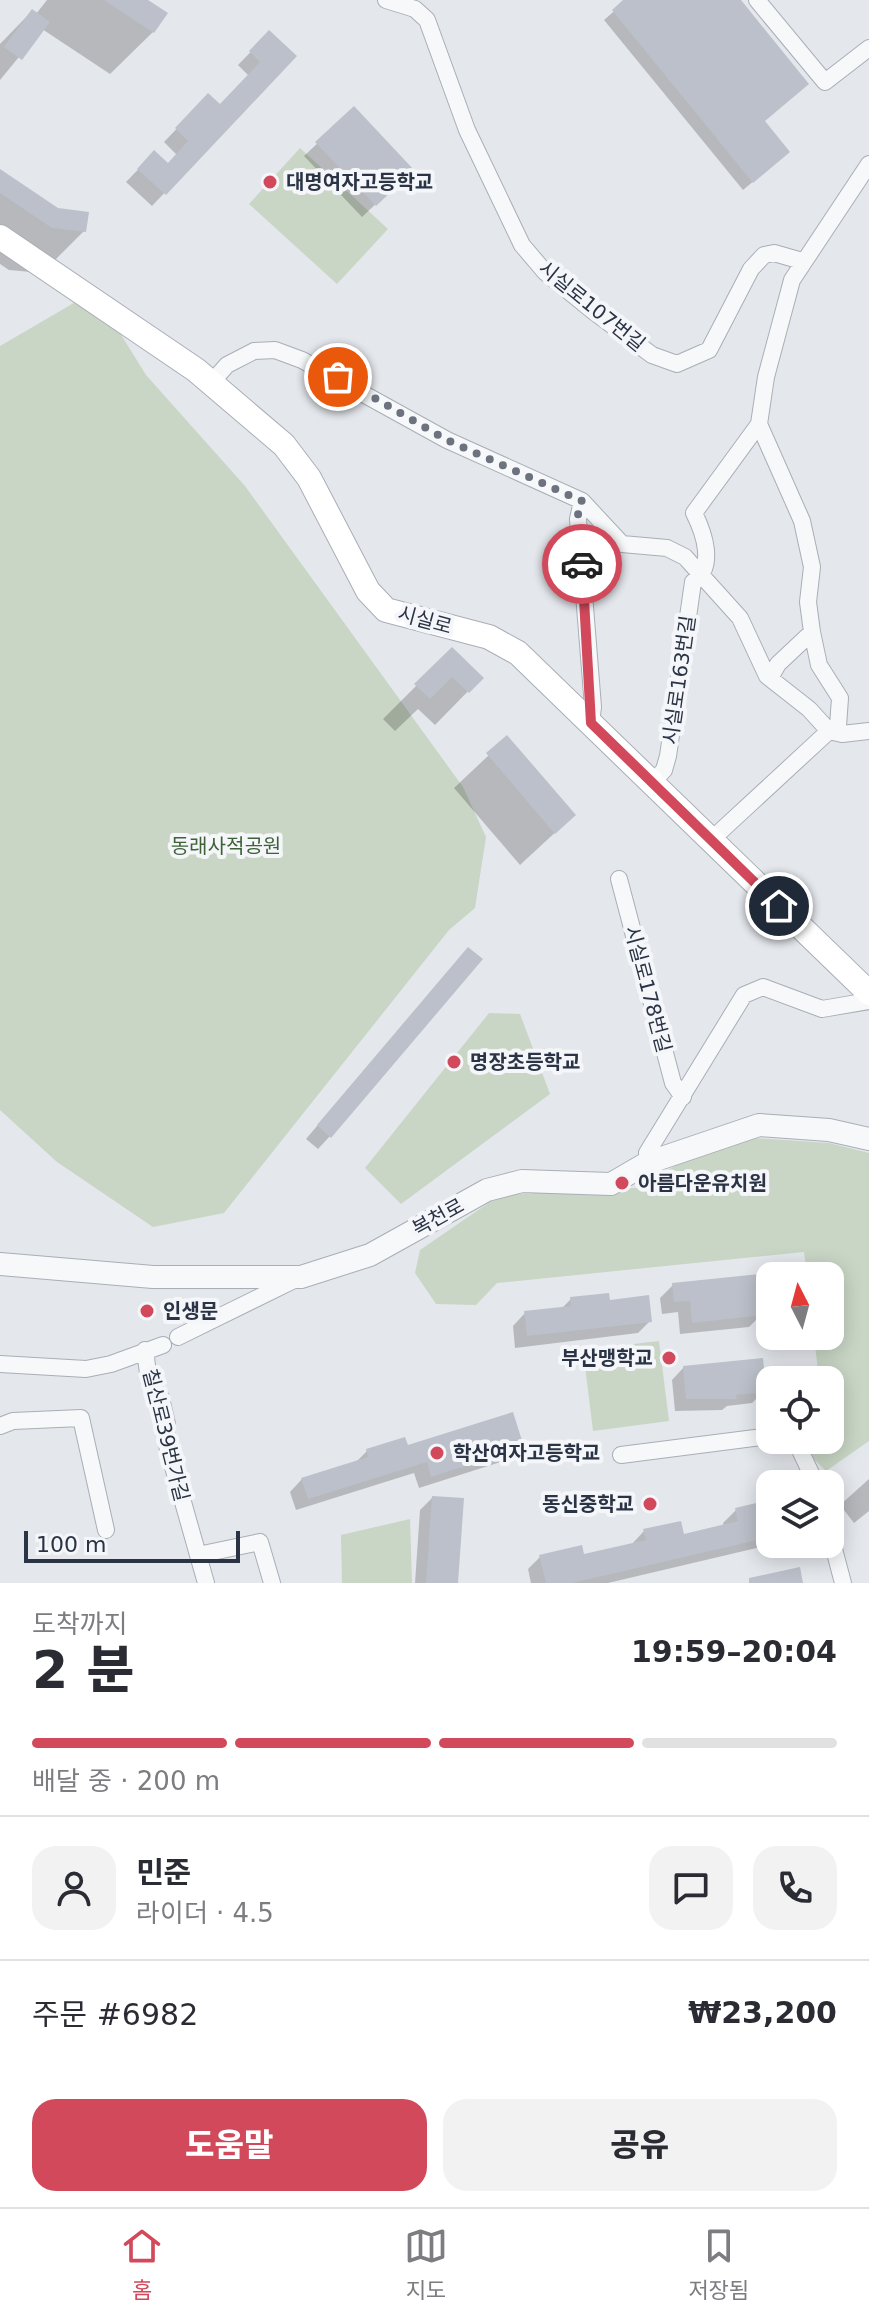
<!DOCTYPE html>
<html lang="ko">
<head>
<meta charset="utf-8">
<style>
	body { margin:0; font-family:"DejaVu Sans","Noto Sans KR",sans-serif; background:#f2f2f3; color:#2b2b33; height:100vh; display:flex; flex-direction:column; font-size:30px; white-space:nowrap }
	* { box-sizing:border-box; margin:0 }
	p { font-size:26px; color:#7c7c81 }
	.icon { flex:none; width:44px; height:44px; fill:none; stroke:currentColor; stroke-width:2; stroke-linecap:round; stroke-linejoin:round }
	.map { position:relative; height:1583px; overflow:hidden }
	.sheet { display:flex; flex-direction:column; background:#fff; flex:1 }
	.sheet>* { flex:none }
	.needle { width:52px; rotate:354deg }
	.buttons { position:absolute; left:756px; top:1262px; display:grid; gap:16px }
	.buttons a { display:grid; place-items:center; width:88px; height:88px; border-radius:16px; background:#fff; box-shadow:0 4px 20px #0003; font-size:40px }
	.scale { position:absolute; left:24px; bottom:20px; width:216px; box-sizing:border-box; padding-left:8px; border:4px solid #2b3445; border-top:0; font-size:22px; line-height:28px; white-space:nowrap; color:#2b3445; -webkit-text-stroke:6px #f4f6f9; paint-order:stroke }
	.pin { position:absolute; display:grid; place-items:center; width:68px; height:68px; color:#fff; margin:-34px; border:4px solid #fff; border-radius:50%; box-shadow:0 2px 8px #0007 }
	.courier { position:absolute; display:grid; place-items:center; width:80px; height:80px; margin:-40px; border:6px solid #d1495b; border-radius:50%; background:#fff; color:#222; box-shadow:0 2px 10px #0007 }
	.head em { font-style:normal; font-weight:800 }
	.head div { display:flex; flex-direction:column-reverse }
	.head { display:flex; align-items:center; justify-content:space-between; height:136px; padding:0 32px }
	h1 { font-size:52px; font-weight:800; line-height:60px }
	.bar { display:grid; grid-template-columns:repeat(4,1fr); gap:12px 8px; align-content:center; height:96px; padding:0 32px }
	.bar i { height:10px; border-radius:6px; background:#e1e1e2 }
	.bar .on { background:#d1495b }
	.bar p { grid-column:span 4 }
	.line { display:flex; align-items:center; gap:20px; padding:0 32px; border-top:2px solid #e1e1e2 }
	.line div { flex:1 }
	.round { display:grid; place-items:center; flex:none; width:84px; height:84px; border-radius:24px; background:#f2f2f3 }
	.button { display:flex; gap:16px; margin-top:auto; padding:16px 32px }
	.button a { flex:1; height:92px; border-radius:24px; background:#d1495b; color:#fff; font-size:32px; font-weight:800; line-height:92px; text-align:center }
	.button a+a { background:#f2f2f3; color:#2b2b33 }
	.dock { display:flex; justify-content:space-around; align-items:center; height:112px; border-top:2px solid #e1e1e2; background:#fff; font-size:22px; color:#7c7c81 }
	.dock a { display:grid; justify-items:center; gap:4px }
	.dock .on { color:#d1495b }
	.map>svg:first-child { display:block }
	.green { fill:#c9d6c5 }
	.shadow { fill:#0003 }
	.building { fill:#bbc0ca }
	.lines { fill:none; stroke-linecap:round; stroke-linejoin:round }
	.minor-casing { stroke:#a9aeb7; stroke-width:18 }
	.tertiary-casing { stroke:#a9aeb7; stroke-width:24 }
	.secondary-casing { stroke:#a9aeb7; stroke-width:26 }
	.minor { stroke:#f7f8fa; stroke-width:16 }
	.tertiary { stroke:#f7f8fa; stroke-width:22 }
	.secondary { stroke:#fff; stroke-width:24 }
	.done { stroke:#6c737f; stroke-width:8; stroke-dasharray:0 14.4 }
	.route { stroke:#d1495b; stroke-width:10 }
	.poi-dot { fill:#d1495b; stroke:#f4f6f9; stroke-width:3 }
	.labels { text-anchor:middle; stroke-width:8; stroke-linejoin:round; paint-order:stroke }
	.poi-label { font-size:20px; font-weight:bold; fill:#2b3445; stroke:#f4f6f9; text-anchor:start }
	.street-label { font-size:20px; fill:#2b3445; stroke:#f4f6f9 }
	.park-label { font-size:20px; fill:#3f6138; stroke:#f4f6f9 }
</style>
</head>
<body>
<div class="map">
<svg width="869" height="1583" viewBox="0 0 869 1583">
	<rect width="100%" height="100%" fill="#e4e7ec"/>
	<path class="green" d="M 300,148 L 388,229 L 337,284 L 249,204 Z
		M 79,300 L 120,333 L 146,375 L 245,486 L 463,787 L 486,837 L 475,908 L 449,930 L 224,1213 L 153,1227 L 57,1162 L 0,1110 L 0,346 Z
		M 489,1013 L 520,1014 L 550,1094 L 401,1204 L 365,1168 Z
		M 753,1138 L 829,1143 L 869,1153 L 869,1441 L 826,1471 L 795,1440 L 830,1440 L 830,1380 L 819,1380 L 814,1336 L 830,1336 L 830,1276 L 807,1276 L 804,1252 L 497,1283 L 476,1305 L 436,1304 L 415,1273 L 420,1250 L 500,1195 L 637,1188 L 680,1163 Z
		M 659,1341 L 669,1421 L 593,1431 L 583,1350 Z
		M 410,1519 L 412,1583 L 342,1583 L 341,1535 Z"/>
	<path class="shadow" d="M 47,0 L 144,0 L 153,32 L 110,74 L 42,29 L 0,80 L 0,44 L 32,11 L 36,14 Z
		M 627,0 L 738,0 L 763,122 L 778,161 L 743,190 L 604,20 Z
		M 269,33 L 294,56 L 152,206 L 126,182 L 154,153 L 167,166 L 177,155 L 164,142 L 208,96 L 220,107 L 249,76 L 238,65 Z
		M 354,109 L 399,182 L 362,217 L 304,156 Z
		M 0,171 L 84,231 L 42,273 L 9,270 L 0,264 Z
		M 452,650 L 481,678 L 435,725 L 418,709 L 395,731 L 383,719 Z
		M 507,738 L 574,815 L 520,865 L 454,788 Z
		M 456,962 L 330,1136 L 318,1149 L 306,1139 Z
		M 673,1285 L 762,1314 L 749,1327 L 680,1334 L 678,1312 L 662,1314 L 660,1298 Z
		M 571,1299 L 608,1302 L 650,1321 L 638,1333 L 515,1348 L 513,1326 L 525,1313 L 561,1309 Z
		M 684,1367 L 764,1391 L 752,1403 L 727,1406 L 722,1410 L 675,1411 L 672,1380 Z
		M 522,1447 L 510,1459 L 419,1488 L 414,1473 L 296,1510 L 290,1492 L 302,1479 L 355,1463 L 367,1451 Z
		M 869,1479 L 869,1511 L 854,1523 L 840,1505 Z
		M 432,1498 L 456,1583 L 415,1583 L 420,1510 Z
		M 770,1502 L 770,1544 L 774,1544 L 608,1583 L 531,1583 L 528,1569 L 540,1557 L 582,1557 L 632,1544 L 644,1531 L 683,1536 L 724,1527 L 723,1523 L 736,1510 Z"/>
	<path class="building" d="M 104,0 L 148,0 L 168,13 L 154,33 Z
		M 623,0 L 741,0 L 809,84 L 765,121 L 790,152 L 753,183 L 612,10 Z
		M 32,9 L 50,22 L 22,60 L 4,47 Z
		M 269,30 L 297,56 L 166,195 L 137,169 L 154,150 L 168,163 L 188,141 L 175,128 L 208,93 L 220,104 L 260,62 L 249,51 Z
		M 354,106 L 414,170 L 376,206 L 315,142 Z
		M 0,169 L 58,208 L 89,212 L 86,232 L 52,228 L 0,193 Z
		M 452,647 L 484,678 L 469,693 L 452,677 L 430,699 L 414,684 Z
		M 507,735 L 576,815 L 555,834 L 486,753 Z
		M 468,947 L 483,959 L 331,1138 L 317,1125 Z
		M 760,1274 L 764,1315 L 692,1323 L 690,1301 L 674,1302 L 672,1283 Z
		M 609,1293 L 610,1300 L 649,1295 L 652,1322 L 527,1336 L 524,1311 L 571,1306 L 570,1297 Z
		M 763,1358 L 766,1392 L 735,1395 L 737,1399 L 686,1399 L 683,1366 Z
		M 513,1412 L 524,1447 L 431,1477 L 427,1462 L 308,1499 L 301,1478 L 368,1457 L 366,1449 L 405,1437 L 408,1445 Z
		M 432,1496 L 464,1498 L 458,1583 L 426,1583 Z
		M 770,1500 L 770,1537 L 572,1583 L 546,1583 L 539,1555 L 582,1545 L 584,1554 L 646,1540 L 643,1529 L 681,1521 L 684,1534 L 738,1521 L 735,1508 Z
		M 800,1567 L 803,1583 L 749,1583 L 749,1578 Z"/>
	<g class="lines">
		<g class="minor-casing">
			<path id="minor" d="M 386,0 L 415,9 L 427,20 L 467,130 L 522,245 L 545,272 L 593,311 L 652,355 L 677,364 L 709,350 L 751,269 L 764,255 L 774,253 L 802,261
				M 757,0 L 825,82 L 869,48
				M 211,383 L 227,365 L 254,351 L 275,350 L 302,360 L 447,440 L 582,501 L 622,544 L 667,548 L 685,557 L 740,618 L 767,676 L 809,709 L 829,731 L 711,840
				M 759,424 L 802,521 L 812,567 L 808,602 L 812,632 L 819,665 L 840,698 L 838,726 L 829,731
				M 582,501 L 578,519 L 593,707 L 591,723
				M 770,678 L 778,664 L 812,632
				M 829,731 L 842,734 L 869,731
				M 652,783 L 664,770 L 668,756 L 693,582 C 716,567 704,533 694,513 L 759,424 L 766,377 L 792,280 L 869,164
				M 619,879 L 673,1083 L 683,1097
				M 651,1162 L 647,1153 L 744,995 L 763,987 L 822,1009 L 869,1001
				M 178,1337 L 296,1279
				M 145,1350 L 149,1381 L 161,1398 L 167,1424 L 166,1442 L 198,1555 L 260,1542 L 272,1583
				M 0,1364 L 86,1369 L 111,1364 L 163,1345
				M 0,1426 L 13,1421 L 81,1418 L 106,1530
				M 786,1440 L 799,1448 L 816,1484
				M 621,1455 L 770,1436
				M 830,1534 L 843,1583
				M 198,1555 L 206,1583"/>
		</g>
		<g class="tertiary-casing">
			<path id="tertiary" d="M 0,1264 L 153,1277 L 301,1277 L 370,1255 L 487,1190 L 522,1181 L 611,1184 L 647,1163 L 759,1125 L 829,1130 L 869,1139"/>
		</g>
		<g class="secondary-casing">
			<path id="secondary" d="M 0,237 L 196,370 L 284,445 L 309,478 L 368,591 L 386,610 L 489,637 L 518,653 L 869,993"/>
		</g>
		<use href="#minor" class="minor"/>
		<use href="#tertiary" class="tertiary"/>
		<use href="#secondary" class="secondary"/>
	</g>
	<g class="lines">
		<path class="done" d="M 338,377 L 447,440 L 582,501 L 578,513 L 582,564"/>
		<path class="route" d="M 582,564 L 591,723 L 779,906"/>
	</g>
	<g class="poi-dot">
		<circle cx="270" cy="182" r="8"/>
		<circle cx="454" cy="1062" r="8"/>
		<circle cx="622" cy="1183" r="8"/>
		<circle cx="147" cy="1311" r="8"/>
		<circle cx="669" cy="1358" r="8"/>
		<circle cx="437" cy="1453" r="8"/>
		<circle cx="650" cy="1504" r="8"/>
	</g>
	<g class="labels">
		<g class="poi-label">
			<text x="286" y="189">대명여자고등학교</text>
			<text x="470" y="1069">명장초등학교</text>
			<text x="638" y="1190">아름다운유치원</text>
			<text x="163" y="1318">인생문</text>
			<text x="653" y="1365" text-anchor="end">부산맹학교</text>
			<text x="453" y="1460">학산여자고등학교</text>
			<text x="634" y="1511" text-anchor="end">동신중학교</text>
		</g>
		<g class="street-label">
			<text transform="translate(592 306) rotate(39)" y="7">시실로107번길</text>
			<text transform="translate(425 620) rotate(15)" y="7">시실로</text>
			<text transform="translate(679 680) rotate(-82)" y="7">시실로163번길</text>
			<text transform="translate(648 989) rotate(75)" y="7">시실로178번길</text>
			<text transform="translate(438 1217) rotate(-29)" y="7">복천로</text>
			<text transform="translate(166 1435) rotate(76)" y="7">칠산로39번가길</text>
		</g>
		<g class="park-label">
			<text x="226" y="853">동래사적공원</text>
		</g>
	</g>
</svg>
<div class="buttons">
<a><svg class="needle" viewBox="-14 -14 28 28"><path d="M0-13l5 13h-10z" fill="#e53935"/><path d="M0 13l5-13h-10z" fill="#7c7c81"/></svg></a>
<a><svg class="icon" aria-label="locate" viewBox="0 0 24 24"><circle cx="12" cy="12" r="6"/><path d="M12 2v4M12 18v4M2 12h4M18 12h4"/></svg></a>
<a><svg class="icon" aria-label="layers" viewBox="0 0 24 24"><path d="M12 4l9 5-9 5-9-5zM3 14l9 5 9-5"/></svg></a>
</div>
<div class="scale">100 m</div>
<div class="pin" style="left:338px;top:377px;background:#ea580c"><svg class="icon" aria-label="bag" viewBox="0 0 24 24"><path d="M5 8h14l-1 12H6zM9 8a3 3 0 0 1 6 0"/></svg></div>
<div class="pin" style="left:779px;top:906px;background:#1f2937"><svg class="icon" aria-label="home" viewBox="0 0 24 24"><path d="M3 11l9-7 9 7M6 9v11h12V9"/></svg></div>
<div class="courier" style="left:582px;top:564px"><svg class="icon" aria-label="car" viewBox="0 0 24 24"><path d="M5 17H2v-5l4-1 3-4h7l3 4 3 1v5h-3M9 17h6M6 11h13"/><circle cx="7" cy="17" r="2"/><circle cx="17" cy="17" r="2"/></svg></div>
</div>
<section class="sheet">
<div class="head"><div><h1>2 분</h1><p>도착까지</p></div><em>19:59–20:04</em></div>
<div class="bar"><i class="on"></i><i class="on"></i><i class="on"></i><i></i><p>배달 중 · 200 m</p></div>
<div class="line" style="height:144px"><a class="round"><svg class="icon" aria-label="person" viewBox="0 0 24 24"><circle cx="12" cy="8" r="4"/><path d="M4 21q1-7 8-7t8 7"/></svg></a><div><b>민준</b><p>라이더 · 4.5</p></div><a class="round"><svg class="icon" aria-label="chat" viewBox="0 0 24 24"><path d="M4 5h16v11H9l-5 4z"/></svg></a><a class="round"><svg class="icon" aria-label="phone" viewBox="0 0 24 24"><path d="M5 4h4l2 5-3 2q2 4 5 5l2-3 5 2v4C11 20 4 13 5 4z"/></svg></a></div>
<div class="line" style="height:104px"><div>주문 #6982</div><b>₩23,200</b></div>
<div class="button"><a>도움말</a><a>공유</a></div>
</section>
<nav class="dock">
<a class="on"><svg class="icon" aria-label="home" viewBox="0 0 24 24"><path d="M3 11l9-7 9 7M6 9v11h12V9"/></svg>홈</a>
<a><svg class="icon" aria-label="map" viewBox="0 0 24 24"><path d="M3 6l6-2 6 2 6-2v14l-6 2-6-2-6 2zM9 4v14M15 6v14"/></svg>지도</a>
<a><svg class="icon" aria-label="saved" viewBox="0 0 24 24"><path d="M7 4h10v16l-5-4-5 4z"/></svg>저장됨</a>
</nav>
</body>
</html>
